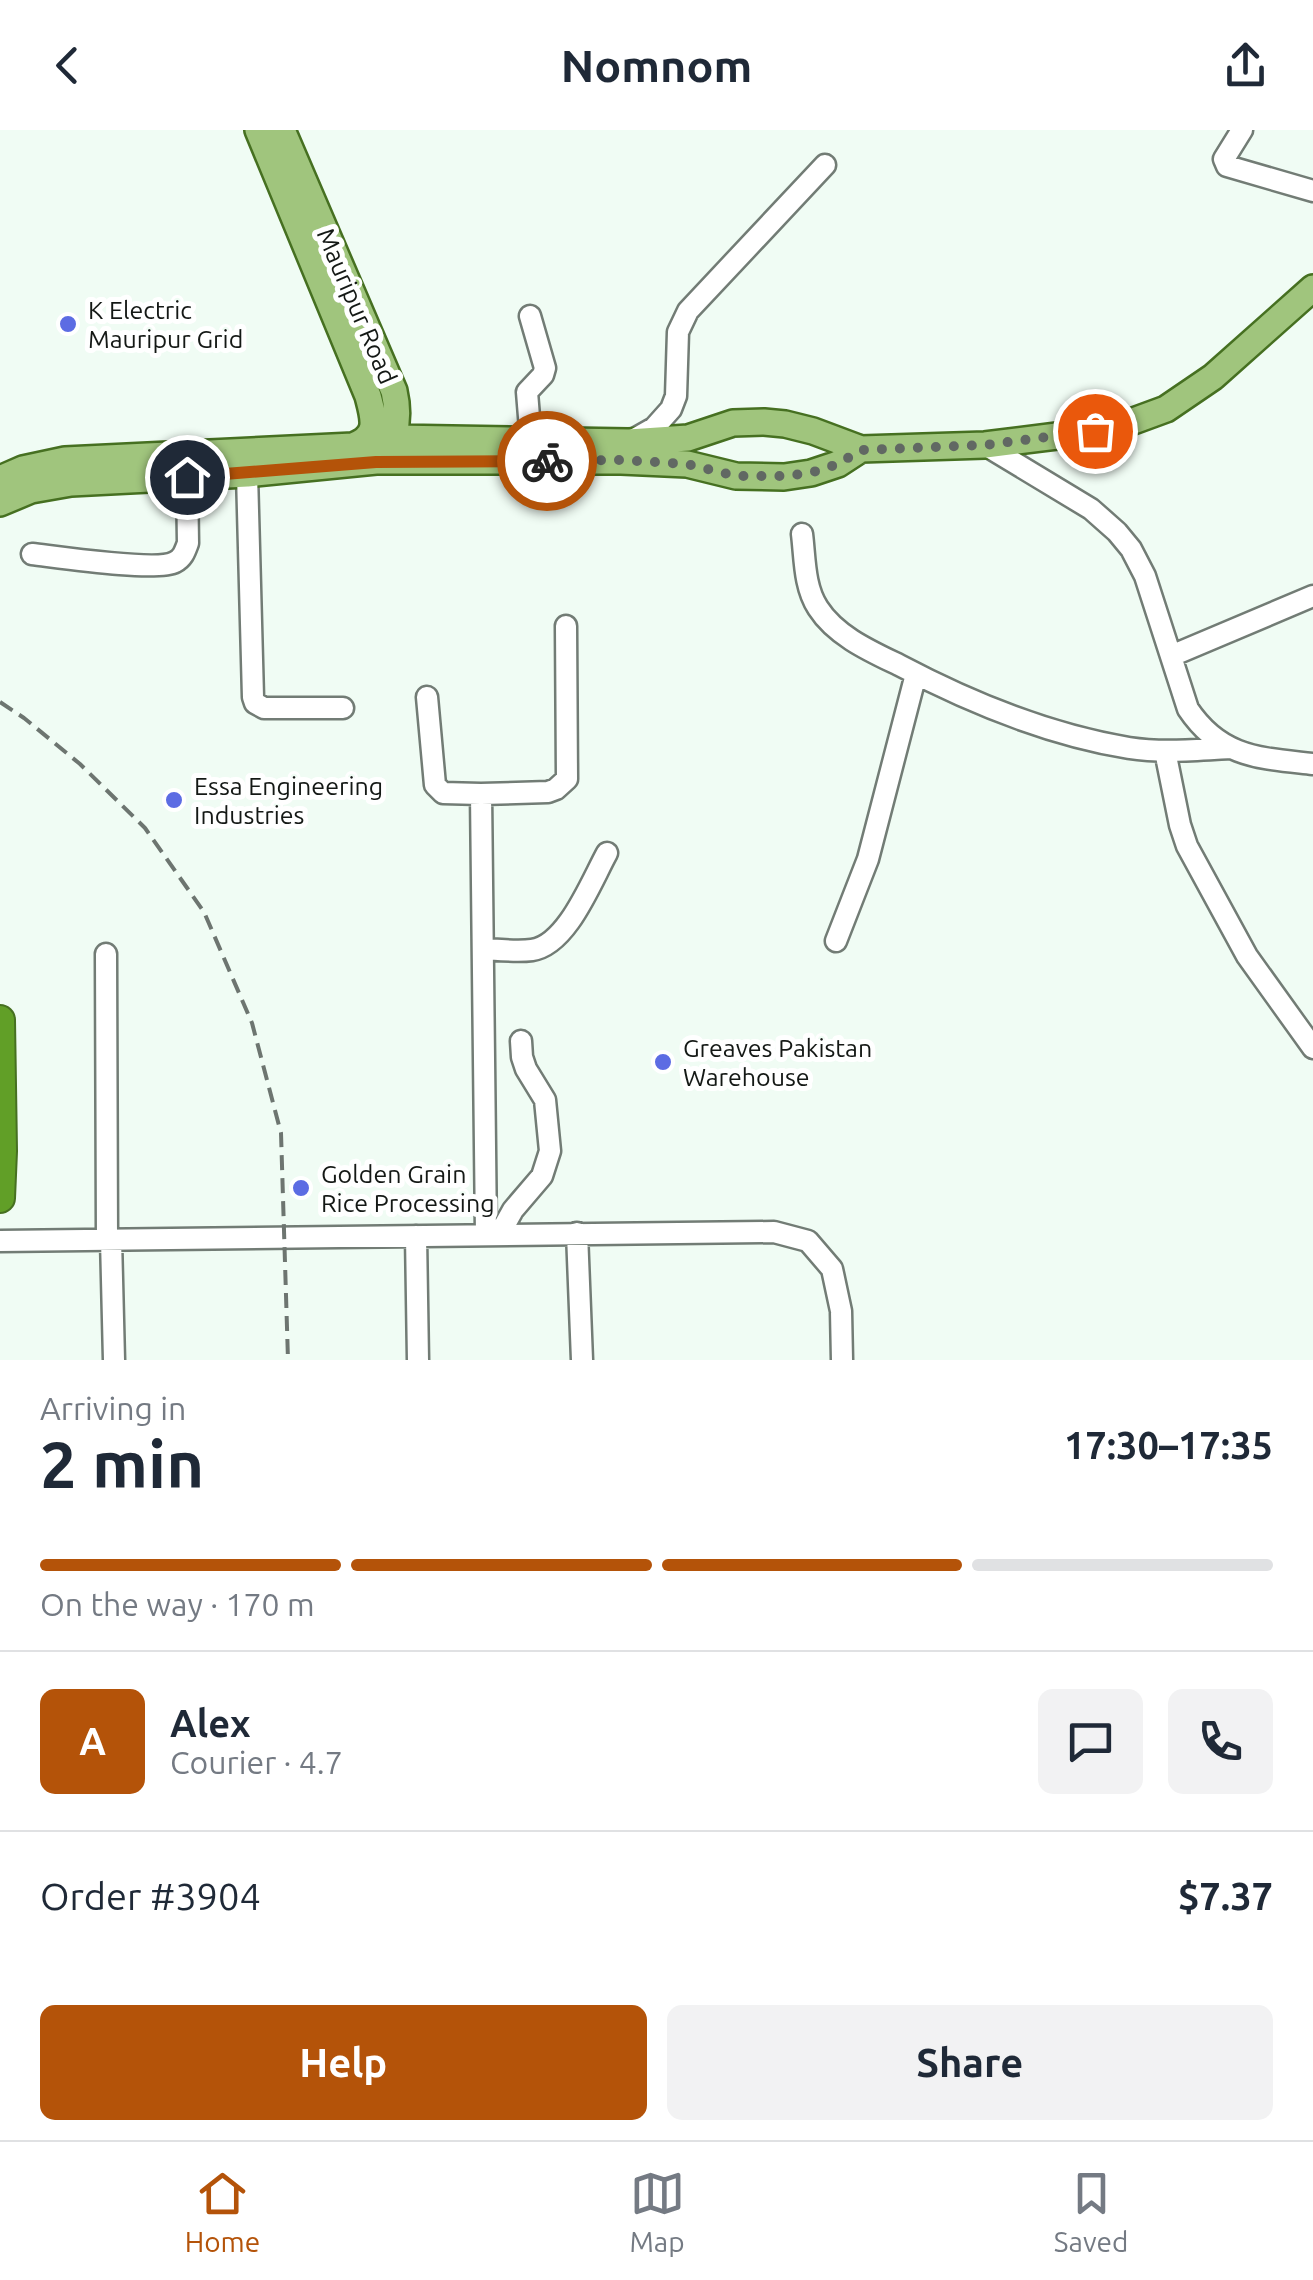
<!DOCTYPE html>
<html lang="en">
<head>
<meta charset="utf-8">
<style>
	body { margin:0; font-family:Ubuntu,sans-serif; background:#f2f2f3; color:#1f2937; height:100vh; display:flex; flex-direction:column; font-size:38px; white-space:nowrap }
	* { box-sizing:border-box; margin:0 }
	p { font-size:32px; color:#747a83 }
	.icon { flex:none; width:55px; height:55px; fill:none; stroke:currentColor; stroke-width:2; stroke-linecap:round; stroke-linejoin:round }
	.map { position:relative; height:1230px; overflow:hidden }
	.side { display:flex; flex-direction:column; background:#fff; flex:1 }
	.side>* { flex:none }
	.pin { position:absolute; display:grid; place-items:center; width:85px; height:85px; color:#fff; margin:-42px; border:5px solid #fff; border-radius:50%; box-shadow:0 2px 10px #0007 }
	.courier { position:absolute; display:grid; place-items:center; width:100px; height:100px; margin:-50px; border:8px solid #b45309; border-radius:50%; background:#fff; color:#222; box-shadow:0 2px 12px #0007 }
	.head em { font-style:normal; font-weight:700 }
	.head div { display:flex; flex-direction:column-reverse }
	.head { display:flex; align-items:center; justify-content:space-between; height:170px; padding:0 40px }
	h1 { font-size:65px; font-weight:700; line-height:75px }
	.bar { display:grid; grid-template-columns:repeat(4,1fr); gap:15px 10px; align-content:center; height:120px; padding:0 40px }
	.bar i { height:12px; border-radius:8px; background:#e0e1e3 }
	.bar .active { background:#b45309 }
	.bar p { grid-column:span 4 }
	.line { display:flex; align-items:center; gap:25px; padding:0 40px; border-top:2px solid #e0e1e3 }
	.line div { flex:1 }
	.round { display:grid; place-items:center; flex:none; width:105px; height:105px; border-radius:15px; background:#f2f2f3 }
	.cta { display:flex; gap:20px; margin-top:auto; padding:20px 40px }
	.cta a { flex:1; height:115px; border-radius:15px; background:#b45309; color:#fff; font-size:40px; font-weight:700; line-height:115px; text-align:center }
	.cta a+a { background:#f2f2f3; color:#1f2937 }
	header { display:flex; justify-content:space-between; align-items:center; height:130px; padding:0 40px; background:#fff; font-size:45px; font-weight:700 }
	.menu { display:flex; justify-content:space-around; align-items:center; height:140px; border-top:2px solid #e0e1e3; background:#fff; font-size:28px; color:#747a83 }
	.menu a { display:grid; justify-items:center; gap:5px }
	.menu .active { color:#b45309 }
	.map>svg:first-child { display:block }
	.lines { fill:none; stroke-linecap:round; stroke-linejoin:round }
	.minor-casing { stroke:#727c75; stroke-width:25 }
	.major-casing { stroke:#467021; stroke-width:30 }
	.highway-casing { stroke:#467021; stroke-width:32 }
	.minor { stroke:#fff; stroke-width:20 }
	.major { stroke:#a0c57d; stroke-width:25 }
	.highway { stroke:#619f27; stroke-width:28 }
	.rail { stroke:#6d7570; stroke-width:4; stroke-dasharray:15 8; stroke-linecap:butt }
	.done { stroke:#616863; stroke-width:10; stroke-dasharray:0 18 }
	.route { stroke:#b45309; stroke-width:12 }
	.poi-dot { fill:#5c6ce3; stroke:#fff; stroke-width:4 }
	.labels { text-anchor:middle; stroke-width:10; stroke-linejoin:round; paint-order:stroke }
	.street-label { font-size:25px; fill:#141815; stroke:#fff }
	.poi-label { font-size:25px; fill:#141815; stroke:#fff; text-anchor:start }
</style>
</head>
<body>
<header><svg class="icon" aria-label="back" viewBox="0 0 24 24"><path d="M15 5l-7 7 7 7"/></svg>Nomnom<svg class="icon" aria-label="share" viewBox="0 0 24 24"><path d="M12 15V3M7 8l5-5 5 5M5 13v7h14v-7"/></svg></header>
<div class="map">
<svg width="1313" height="1230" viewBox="0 0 1313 1230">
	<rect width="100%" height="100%" fill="#f0fcf4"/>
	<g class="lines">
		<g class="minor-casing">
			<path id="minor" d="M 1242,0 L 1224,29 L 1227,36 L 1313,61
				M 530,186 L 545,238 L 543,245 L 527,262 L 532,324
				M 631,311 L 654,298 L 671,279 L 676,266 L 678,202 L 688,181 L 825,35
				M 985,315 L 1091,379 L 1117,402 L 1131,419 L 1145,446 L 1188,579 C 1221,628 1260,628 1313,634
				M 247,344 L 253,567 L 255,573 L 264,578 L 343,578
				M 802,404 C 805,428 804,457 818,478 C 836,506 870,521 899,535 C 969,572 1050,605 1129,618 C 1162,623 1195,620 1229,618
				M 32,424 C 58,427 157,442 175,432 C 183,428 185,421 188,413 L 187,347
				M 1171,526 L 1313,466
				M 427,567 L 435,655 L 443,663 L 481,664 L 548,662 L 556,659 L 567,649 L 566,496
				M 1165,621 L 1180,695 L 1187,716 L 1247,826 L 1313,918
				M 481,664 L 486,1105
				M 836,811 L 868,729 L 916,544
				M 484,819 C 499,820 517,822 532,820 C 567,815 591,752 607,723
				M 106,824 L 107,1109
				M 577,1103 L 582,1230
				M 499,1105 L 513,1080 L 542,1046 L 550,1021 L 545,970 L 526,939 L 522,927 L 521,911
				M 416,1106 L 418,1230
				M 111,1109 L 114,1230
				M 0,1111 L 774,1102 L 808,1111 L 832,1139 L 841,1181 L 842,1230"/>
		</g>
		<g class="major-casing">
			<path id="major" d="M 282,0 L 394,261 C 399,283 398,302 386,321
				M 364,312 L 394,308 L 629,312 L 688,308 L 733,293 L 764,292 L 785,294 L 813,301 L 861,319 L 985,315 L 1073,304 L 1117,297 L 1166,279 L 1213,247 L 1313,158
				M 0,349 L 23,339 L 65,330 L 353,316 C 380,306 374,289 368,266 L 258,0
				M 0,373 L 31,360 L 71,353 L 247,344 L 376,331 L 621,331 L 687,334 L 736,346 L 784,347 L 811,343 L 838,334 L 861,319"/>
		</g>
		<g class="highway-casing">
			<path id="highway" d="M 0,890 L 2,1021 L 0,1068"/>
		</g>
		<use href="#minor" class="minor"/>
		<use href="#major" class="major"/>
		<use href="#highway" class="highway"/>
		<path class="rail" d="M 0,572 L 24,588 L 80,634 L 145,698 L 204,782 L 252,893 L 281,1003 L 288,1230"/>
	</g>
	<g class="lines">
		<path class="done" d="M 547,331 L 621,330 L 687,334 L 736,346 L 784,346 L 810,343 L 838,334 L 861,320 L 985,315 L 1095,301"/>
		<path class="route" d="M 187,347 L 376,332 L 547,331"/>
	</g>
	<g class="poi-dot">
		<circle cx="68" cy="194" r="10"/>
		<circle cx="174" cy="670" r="10"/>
		<circle cx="663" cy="932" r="10"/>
		<circle cx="301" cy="1058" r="10"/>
	</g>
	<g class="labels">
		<g class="street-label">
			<text transform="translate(357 176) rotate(67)" y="9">Mauripur Road</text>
		</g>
		<g class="poi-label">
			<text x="88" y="189">K Electric<tspan x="88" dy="29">Mauripur Grid</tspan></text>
			<text x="194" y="665">Essa Engineering<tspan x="194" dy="29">Industries</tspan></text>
			<text x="683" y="927">Greaves Pakistan<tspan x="683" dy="29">Warehouse</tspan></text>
			<text x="321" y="1053">Golden Grain<tspan x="321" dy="29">Rice Processing</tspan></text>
		</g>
	</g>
</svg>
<div class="pin" style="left:1095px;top:301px;background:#ea580c"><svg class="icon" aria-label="bag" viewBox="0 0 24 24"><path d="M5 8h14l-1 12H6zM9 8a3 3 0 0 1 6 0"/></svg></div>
<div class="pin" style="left:187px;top:347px;background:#1f2937"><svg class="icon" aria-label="home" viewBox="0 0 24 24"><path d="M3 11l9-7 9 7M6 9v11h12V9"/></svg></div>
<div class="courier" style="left:547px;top:331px"><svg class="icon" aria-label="bike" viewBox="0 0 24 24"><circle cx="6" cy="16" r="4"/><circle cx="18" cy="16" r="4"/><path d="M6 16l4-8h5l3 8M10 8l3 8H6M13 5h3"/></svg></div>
</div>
<section class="side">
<div class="head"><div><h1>2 min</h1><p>Arriving in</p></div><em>17:30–17:35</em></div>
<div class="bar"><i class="active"></i><i class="active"></i><i class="active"></i><i></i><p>On the way · 170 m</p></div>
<div class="line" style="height:180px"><b class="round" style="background:#b45309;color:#fff">A</b><div><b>Alex</b><p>Courier · 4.7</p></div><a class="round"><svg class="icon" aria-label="chat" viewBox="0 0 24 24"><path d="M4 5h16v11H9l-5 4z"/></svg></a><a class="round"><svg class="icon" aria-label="phone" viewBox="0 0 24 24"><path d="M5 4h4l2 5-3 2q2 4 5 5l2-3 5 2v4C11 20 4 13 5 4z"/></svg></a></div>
<div class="line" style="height:130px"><div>Order #3904</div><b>$7.37</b></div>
<div class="cta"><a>Help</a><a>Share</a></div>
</section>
<nav class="menu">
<a class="active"><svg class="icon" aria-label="home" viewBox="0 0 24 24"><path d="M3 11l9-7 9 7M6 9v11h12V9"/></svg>Home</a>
<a><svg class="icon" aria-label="map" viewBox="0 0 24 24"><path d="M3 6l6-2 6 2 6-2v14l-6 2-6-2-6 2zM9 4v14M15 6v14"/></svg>Map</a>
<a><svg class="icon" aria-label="saved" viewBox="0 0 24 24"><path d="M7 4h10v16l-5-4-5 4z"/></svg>Saved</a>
</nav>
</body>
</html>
